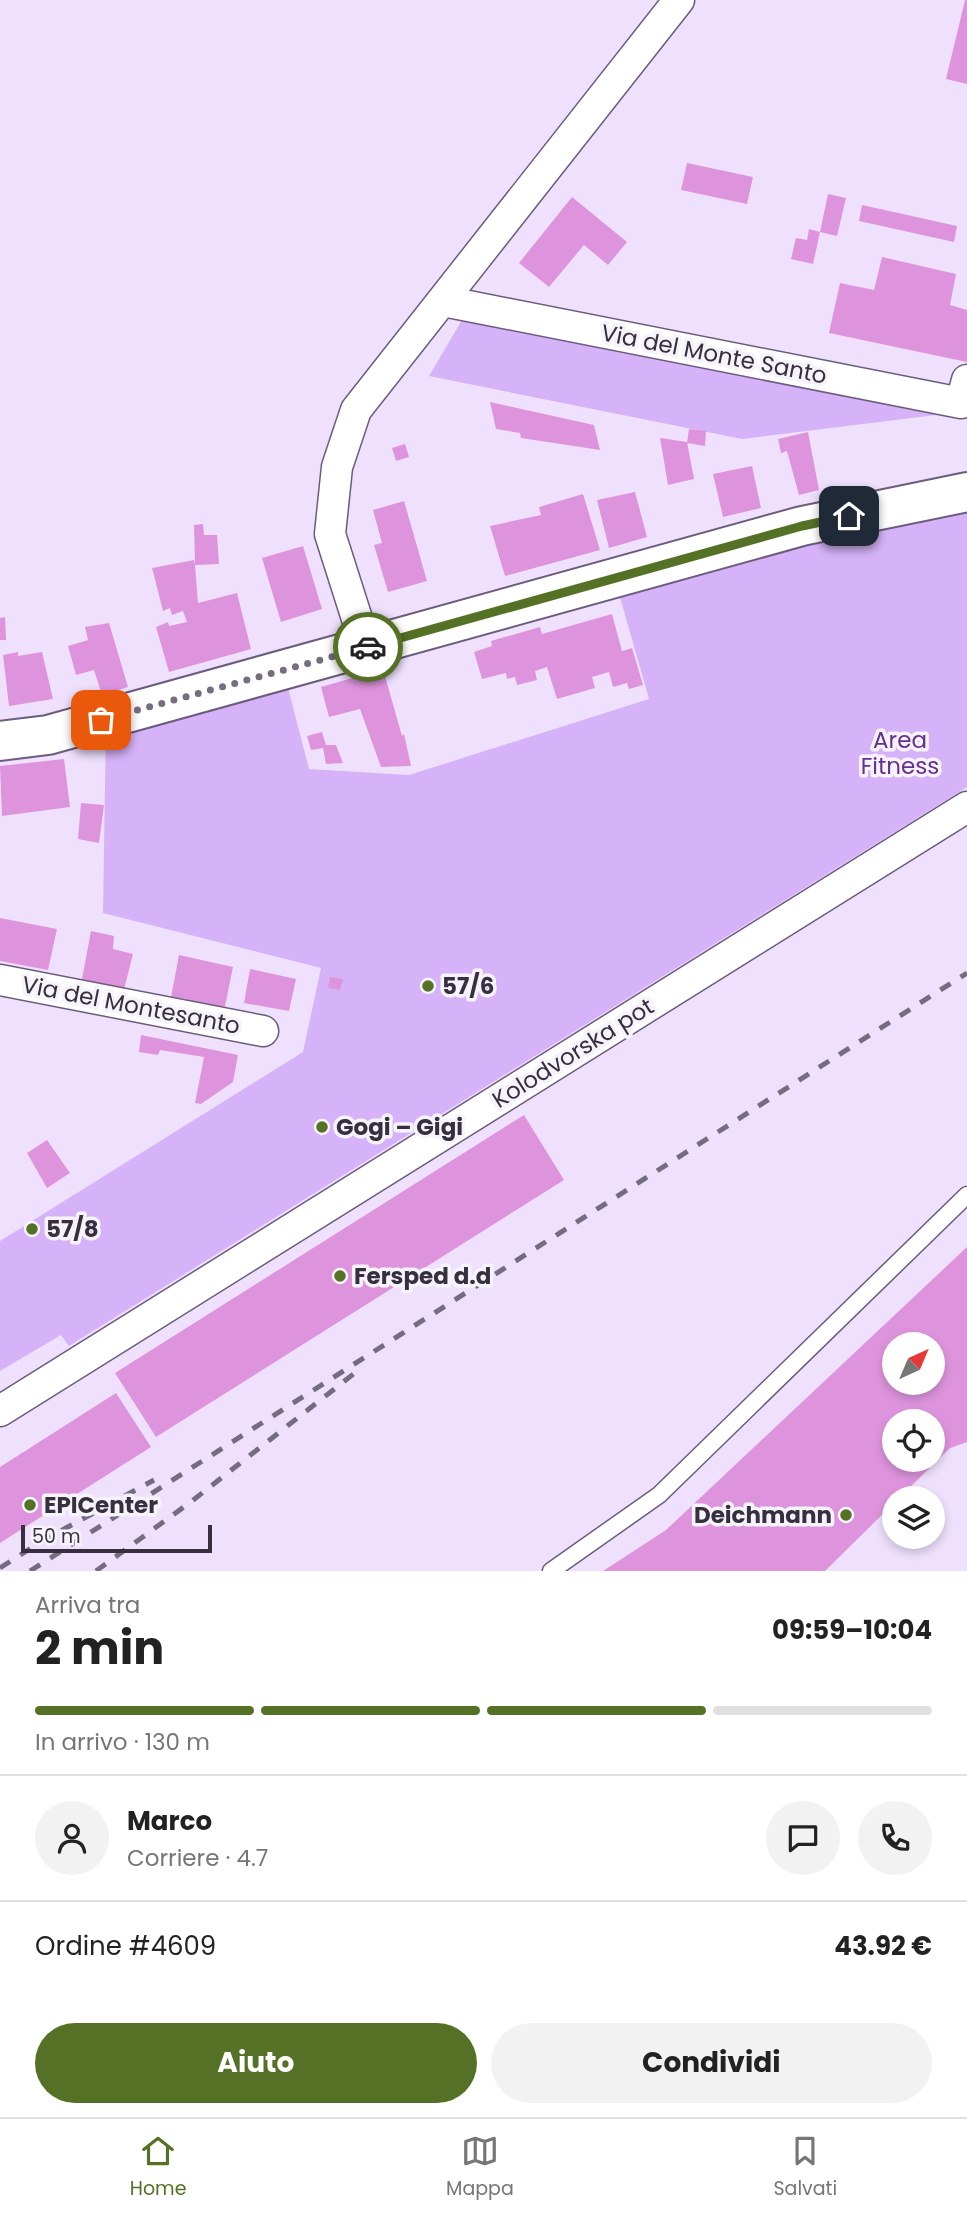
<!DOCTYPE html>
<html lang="it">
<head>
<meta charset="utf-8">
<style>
	body { margin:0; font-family:Poppins,sans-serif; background:#f2f2f2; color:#222; height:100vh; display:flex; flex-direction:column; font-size:26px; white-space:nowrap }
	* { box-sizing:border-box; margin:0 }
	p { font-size:23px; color:#767676 }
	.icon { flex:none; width:38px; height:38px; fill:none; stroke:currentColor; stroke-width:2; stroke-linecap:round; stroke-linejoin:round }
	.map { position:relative; height:1571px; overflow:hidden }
	.sheet { display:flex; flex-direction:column; background:#fff; flex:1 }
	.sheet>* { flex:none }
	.needle { width:46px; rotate:44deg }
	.fabs { position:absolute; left:882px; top:1332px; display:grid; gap:14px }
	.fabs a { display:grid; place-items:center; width:63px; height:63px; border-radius:50%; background:#fff; box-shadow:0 4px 10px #0003; font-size:35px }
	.scale { position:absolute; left:21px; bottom:18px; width:191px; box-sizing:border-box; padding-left:7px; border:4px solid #362f3d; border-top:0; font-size:19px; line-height:24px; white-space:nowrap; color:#362f3d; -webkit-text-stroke:5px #f6f3fa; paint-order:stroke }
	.pin { position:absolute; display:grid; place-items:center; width:60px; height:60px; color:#fff; margin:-30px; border-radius:14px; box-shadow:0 4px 10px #0006 }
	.courier { position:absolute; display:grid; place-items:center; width:70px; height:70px; margin:-35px; border:5px solid #557125; border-radius:50%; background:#fff; color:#222; box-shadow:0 2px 9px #0007 }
	.summary em { font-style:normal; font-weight:700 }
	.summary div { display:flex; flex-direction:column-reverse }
	.summary { display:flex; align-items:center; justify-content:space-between; height:119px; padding:0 35px }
	h1 { font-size:46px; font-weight:700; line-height:52px }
	.bar { display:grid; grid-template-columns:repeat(4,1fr); gap:10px 7px; align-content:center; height:84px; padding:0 35px }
	.bar i { height:9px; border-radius:5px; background:#e0e0e0 }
	.bar .active { background:#557125 }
	.bar p { grid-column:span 4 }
	.line { display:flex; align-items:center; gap:18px; padding:0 35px; border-top:2px solid #e0e0e0 }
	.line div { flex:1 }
	.round { display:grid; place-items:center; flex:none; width:74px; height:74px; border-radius:37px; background:#f2f2f2 }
	.action { display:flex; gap:14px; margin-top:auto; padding:14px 35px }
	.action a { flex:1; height:80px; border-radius:42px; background:#557125; color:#fff; font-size:28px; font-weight:700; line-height:80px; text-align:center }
	.action a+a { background:#f2f2f2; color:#222 }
	.dock { display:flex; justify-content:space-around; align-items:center; height:98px; border-top:2px solid #e0e0e0; background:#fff; font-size:19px; color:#767676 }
	.dock a { display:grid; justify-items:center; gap:4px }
	.dock .active { color:#557125 }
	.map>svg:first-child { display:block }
	.green { fill:#d6b3f9 }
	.building { fill:#de94dd; fill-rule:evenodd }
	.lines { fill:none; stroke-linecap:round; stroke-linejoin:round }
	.service-casing { stroke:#6c5c7c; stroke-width:19 }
	.minor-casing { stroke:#6c5c7c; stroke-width:33 }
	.secondary-casing { stroke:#6c5c7c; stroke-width:42 }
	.service { stroke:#fff; stroke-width:16 }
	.minor { stroke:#fff; stroke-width:30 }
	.secondary { stroke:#fff; stroke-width:38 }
	.rail { stroke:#756c7f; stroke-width:5; stroke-dasharray:12 12; stroke-linecap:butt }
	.done { stroke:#776d81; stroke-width:7; stroke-dasharray:0 12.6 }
	.route { stroke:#557125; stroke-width:9 }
	.poi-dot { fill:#557125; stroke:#f6f3fa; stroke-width:2.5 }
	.labels { text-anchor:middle; stroke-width:7; stroke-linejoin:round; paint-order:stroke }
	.street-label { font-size:23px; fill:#362f3d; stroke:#f6f3fa }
	.park-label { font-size:23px; fill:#682f93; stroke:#f6f3fa }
	.poi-label { font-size:23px; font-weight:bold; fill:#362f3d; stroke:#f6f3fa; text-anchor:start }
</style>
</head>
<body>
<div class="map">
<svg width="967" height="1571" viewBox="0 0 967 1571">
	<rect width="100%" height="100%" fill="#efe1fe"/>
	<path class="green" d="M 462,320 L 944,414 L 742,439 L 429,376 Z
		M 967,508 L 967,787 L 69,1346 L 61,1335 L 0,1371 L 0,1241 L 303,1052 L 321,968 L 103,913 L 106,723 L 287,684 L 309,769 L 409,775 L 649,699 L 619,594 L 904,518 Z"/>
	<path class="building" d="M 965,0 L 967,0 L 967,84 L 946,79 Z
		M 687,163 L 753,177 L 747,204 L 681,190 Z
		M 828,194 L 846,198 L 837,236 L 820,232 Z
		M 572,197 L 627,242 L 608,265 L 584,245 L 549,287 L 519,263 Z
		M 862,205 L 957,226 L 954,242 L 859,221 Z
		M 809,229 L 820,232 L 813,264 L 791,259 L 796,238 L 807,240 Z
		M 882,257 L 956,274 L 950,305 L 967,310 L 967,362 L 829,333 L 840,283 L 874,290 Z
		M 490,402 L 594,425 L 600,450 L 521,438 L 520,433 L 496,429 Z
		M 689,429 L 706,431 L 705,446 L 687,443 Z
		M 808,432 L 819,490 L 799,495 L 787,451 L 781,453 L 778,439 Z
		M 660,438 L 687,442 L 694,479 L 668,485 Z
		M 405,444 L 409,457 L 396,461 L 392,448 Z
		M 752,466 L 761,508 L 723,517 L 713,474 Z
		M 635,492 L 647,537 L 609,548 L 597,500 Z
		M 583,494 L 600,550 L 505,576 L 490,526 L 541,515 L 539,507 Z
		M 404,501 L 427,581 L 388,592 L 374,545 L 382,543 L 373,510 Z
		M 203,524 L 204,535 L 217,535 L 219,564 L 195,565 L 198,603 L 237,593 L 251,649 L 169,672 L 156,627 L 168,622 L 169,626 L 187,622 L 183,611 L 172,615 L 170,608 L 163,611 L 152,568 L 194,560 L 195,565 L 194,525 Z
		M 303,546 L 322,609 L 281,622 L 262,558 Z
		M 612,614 L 622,651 L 632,648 L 643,685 L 629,689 L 627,683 L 613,687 L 609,672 L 592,677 L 595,688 L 557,699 L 547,667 L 535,671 L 537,680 L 517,685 L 515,677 L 507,679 L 506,673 L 482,679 L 474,652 L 492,646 L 491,641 L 540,627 L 542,634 Z
		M 5,617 L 6,640 L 0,640 L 0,618 Z
		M 109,623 L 128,687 L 102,695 L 94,670 L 76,675 L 68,646 L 88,640 L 85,627 Z
		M 18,652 L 18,656 L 42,652 L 53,699 L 9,706 L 3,655 Z
		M 383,669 L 402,736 L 404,734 L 411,766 L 381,767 L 360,709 L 329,717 L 321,687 Z
		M 322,732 L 326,745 L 336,745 L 343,763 L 326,764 L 323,748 L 311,750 L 307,736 Z
		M 64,759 L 70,807 L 2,816 L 0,766 Z
		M 81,803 L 104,805 L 99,843 L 78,839 Z
		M 0,918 L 57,929 L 48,970 L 0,961 Z
		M 91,931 L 114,936 L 113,949 L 133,954 L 123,994 L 81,984 Z
		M 179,955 L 233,967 L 224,1011 L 191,1004 L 187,999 L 171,997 Z
		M 250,969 L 296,979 L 289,1011 L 244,1003 Z
		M 330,977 L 343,979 L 340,990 L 328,988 Z
		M 141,1035 L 238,1055 L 233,1082 L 201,1104 L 195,1103 L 204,1057 L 160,1050 L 158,1055 L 139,1052 Z
		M 524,1115 L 564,1180 L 156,1437 L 115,1373 Z
		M 47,1140 L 70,1173 L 47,1188 L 27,1153 Z
		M 967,1247 L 967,1442 L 950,1448 L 899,1498 L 894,1498 L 894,1503 L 825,1571 L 603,1571 L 666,1530 ZM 894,1344 L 933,1344 L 933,1382 L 894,1382 ZM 894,1421 L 933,1421 L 933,1460 L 894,1460 Z
		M 116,1393 L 151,1447 L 0,1543 L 0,1467 Z"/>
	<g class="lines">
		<g class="service-casing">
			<path id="service" d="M 551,1571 L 659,1495 L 967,1195"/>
		</g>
		<g class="minor-casing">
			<path id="minor" d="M 443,301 L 961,403 L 967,380
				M 366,647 L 330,534 L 337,467 L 356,410 L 679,0
				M 0,980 L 263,1031
				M 0,1411 L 967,807"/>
		</g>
		<g class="secondary-casing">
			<path id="secondary" d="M 0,741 L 48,735 L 802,526 L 967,492"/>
		</g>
		<use href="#service" class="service"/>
		<use href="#minor" class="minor"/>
		<use href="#secondary" class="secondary"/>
		<path class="rail" d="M 0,1568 L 42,1541 L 154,1480
			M 30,1571 L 967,973
			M 96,1571 L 192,1501 L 356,1372"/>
	</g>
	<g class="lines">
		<path class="done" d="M 101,720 L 368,647"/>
		<path class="route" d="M 368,647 L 802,526 L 849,516"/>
	</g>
	<g class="poi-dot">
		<circle cx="428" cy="986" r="7"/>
		<circle cx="322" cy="1127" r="7"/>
		<circle cx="32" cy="1229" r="7"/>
		<circle cx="340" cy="1276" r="7"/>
		<circle cx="30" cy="1505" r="7"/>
		<circle cx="846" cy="1515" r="7"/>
	</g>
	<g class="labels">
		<g class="street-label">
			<text transform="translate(714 354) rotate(11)" y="8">Via del Monte Santo</text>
			<text transform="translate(131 1005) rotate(11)" y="8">Via del Montesanto</text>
			<text transform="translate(573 1053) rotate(-32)" y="8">Kolodvorska pot</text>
		</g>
		<g class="park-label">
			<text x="900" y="748">Area<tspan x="900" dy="26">Fitness</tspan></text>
		</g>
		<g class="poi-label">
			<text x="442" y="994">57/6</text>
			<text x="336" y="1135">Gogi – Gigi</text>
			<text x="46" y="1237">57/8</text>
			<text x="354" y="1284">Fersped d.d</text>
			<text x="44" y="1513">EPICenter</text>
			<text x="832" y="1523" text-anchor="end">Deichmann</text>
		</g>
	</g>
</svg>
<div class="fabs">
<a><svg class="needle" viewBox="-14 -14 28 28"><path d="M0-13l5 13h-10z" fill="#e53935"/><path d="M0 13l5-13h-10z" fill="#767676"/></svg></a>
<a><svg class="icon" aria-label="locate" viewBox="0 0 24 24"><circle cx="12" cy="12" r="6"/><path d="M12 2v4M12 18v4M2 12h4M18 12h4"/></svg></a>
<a><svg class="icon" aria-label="layers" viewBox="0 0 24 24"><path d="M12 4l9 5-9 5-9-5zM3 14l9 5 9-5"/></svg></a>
</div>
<div class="scale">50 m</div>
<div class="pin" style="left:101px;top:720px;background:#ea580c"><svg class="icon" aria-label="bag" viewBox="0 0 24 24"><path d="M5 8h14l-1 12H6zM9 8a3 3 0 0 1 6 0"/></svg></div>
<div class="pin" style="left:849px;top:516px;background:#1f2937"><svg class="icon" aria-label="home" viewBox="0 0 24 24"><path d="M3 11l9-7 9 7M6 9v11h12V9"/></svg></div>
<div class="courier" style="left:368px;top:647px"><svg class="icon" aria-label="car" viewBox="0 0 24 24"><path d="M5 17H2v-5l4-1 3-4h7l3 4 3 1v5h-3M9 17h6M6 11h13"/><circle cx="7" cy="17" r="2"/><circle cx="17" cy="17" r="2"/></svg></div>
</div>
<section class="sheet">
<div class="summary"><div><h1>2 min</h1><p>Arriva tra</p></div><em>09:59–10:04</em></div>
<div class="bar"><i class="active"></i><i class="active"></i><i class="active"></i><i></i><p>In arrivo · 130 m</p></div>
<div class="line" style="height:126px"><a class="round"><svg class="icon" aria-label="person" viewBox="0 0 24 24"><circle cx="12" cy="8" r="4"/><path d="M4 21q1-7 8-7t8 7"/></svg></a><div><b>Marco</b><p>Corriere · 4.7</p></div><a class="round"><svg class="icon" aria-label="chat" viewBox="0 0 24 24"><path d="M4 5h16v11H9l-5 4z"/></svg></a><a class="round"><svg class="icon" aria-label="phone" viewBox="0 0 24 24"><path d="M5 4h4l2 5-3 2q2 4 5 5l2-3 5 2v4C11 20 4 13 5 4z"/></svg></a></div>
<div class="line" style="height:91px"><div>Ordine #4609</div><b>43.92 €</b></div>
<div class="action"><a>Aiuto</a><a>Condividi</a></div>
</section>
<nav class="dock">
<a class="active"><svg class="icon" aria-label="home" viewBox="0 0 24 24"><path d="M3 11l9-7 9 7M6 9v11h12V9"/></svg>Home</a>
<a><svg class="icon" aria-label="map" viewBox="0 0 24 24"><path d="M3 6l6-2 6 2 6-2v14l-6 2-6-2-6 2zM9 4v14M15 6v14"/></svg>Mappa</a>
<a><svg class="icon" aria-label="saved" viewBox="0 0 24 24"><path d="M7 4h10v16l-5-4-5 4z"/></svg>Salvati</a>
</nav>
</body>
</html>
